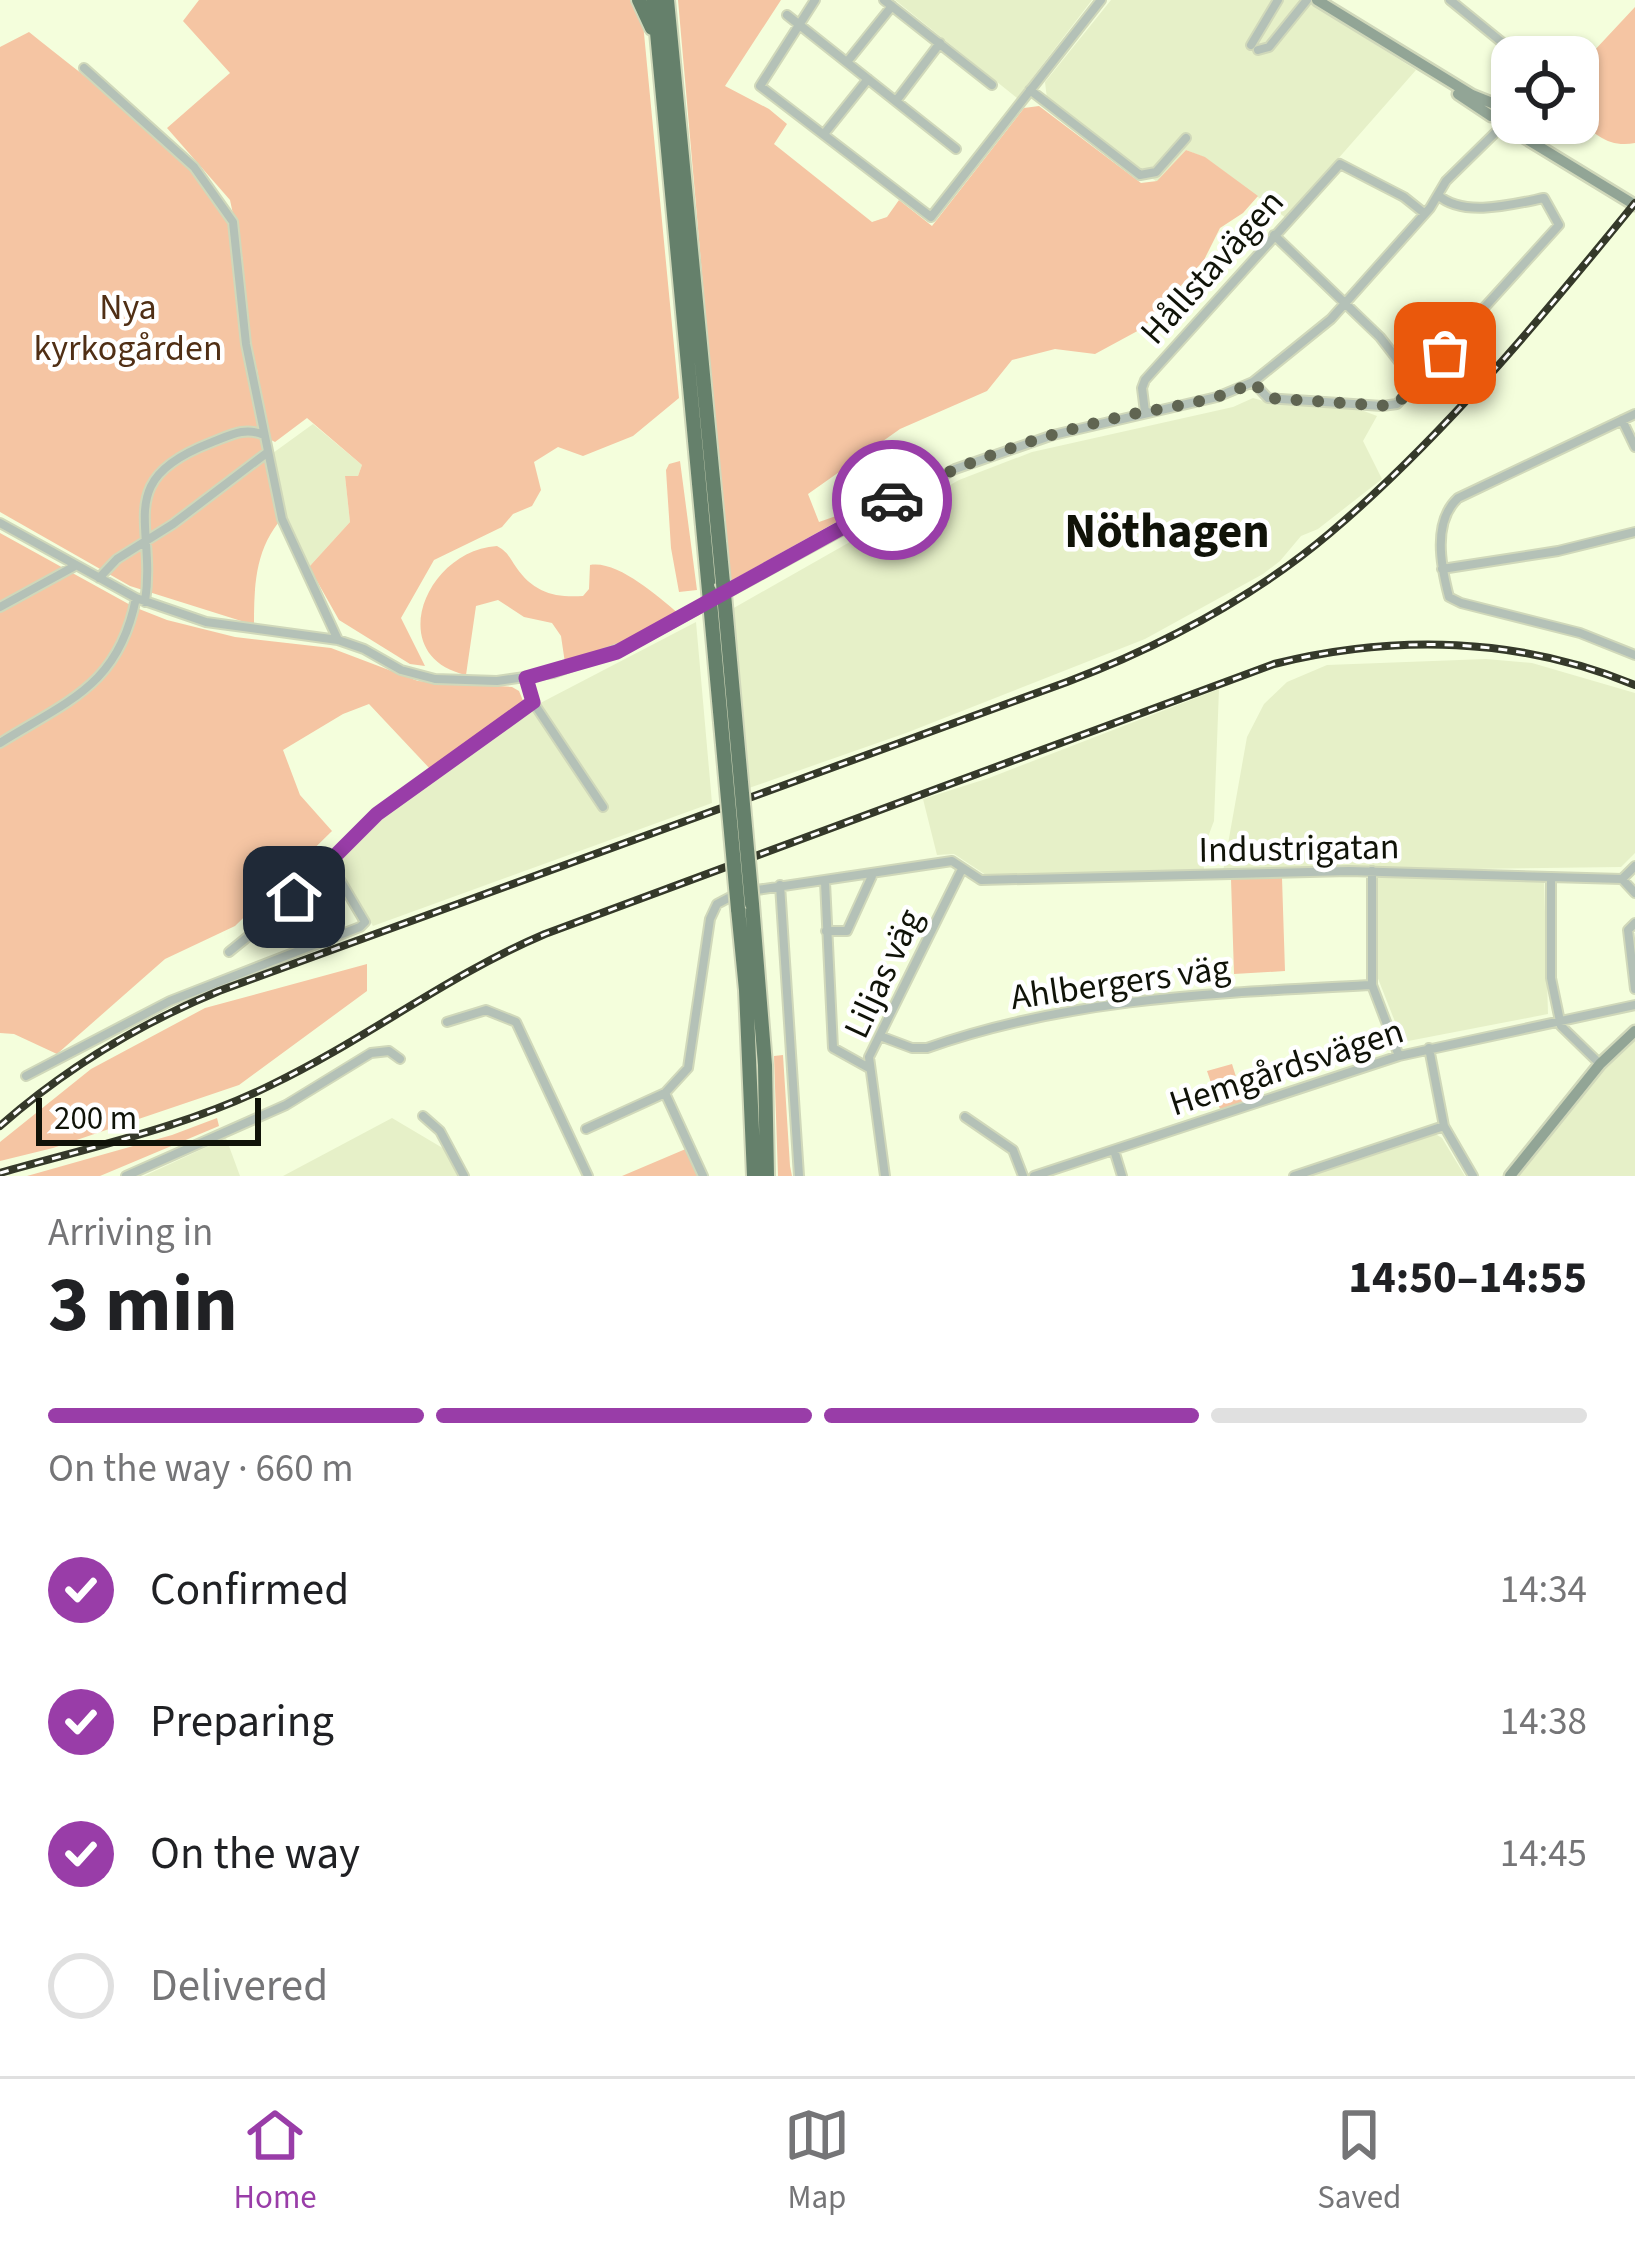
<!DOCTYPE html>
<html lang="en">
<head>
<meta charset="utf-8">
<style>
	body { margin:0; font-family:"Source Sans 3",sans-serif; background:#f2f2f2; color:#202124; height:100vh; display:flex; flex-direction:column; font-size:45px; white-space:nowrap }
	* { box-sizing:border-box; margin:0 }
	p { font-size:39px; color:#757577 }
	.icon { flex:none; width:66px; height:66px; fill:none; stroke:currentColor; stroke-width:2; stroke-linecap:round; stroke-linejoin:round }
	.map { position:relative; height:1176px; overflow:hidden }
	.details { display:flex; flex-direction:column; background:#fff; flex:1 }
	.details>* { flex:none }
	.tools { position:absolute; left:1491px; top:36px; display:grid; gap:24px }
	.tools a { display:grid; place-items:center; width:108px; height:108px; border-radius:24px; background:#fff; box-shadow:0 3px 9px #0004; font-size:60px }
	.scale { position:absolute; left:36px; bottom:30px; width:225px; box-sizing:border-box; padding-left:12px; border:6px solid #101308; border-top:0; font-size:33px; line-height:42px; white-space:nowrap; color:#101308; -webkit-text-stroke:9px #fff; paint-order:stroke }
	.pin { position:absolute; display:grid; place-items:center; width:102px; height:102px; color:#fff; margin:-51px; border-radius:24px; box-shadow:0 6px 18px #0006 }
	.courier { position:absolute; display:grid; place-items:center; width:120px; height:120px; margin:-60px; border:9px solid #993da8; border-radius:50%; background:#fff; color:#222; box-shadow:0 3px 15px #0007 }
	.overview em { font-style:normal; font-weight:700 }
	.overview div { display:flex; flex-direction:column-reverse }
	.overview { display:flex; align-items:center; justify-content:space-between; height:204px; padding:0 48px }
	h1 { font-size:78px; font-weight:700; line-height:90px }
	.bar { display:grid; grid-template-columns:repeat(4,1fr); gap:18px 12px; align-content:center; height:144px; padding:0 48px }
	.bar i { height:15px; border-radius:9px; background:#e0e0e0 }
	.bar .selected { background:#993da8 }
	.bar p { grid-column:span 4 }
	ol { padding:0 48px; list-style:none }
	li { display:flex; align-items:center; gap:36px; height:132px }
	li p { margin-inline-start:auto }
	li .icon { padding:12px; border-radius:50%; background:#993da8; color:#fff; stroke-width:4 }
	li:last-child { color:#757577 }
	li i { width:66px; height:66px; border:6px solid #e0e0e0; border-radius:50% }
	.tabs { display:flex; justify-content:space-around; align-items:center; height:168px; border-top:3px solid #e0e0e0; background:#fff; font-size:33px; color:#757577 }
	.tabs a { display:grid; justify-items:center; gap:6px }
	.tabs .selected { color:#993da8 }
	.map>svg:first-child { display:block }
	.built { fill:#e6f0c8 }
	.green { fill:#f5c5a3 }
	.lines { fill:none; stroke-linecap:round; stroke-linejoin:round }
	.street-casing { stroke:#d0d8ba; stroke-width:12 }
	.secondary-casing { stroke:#d0d8ba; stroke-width:15 }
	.highway-casing { stroke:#d0d8ba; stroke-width:18 }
	.street { stroke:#b4c1b7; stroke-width:8 }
	.secondary { stroke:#92a596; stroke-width:10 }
	.highway { stroke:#65806b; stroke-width:14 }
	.rail-casing { stroke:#35392a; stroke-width:8 }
	.rail { stroke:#fff; stroke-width:3; stroke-dasharray:9; stroke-linecap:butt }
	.highway-bridge-casing { stroke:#d0d8ba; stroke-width:18; stroke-linecap:butt }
	.highway-bridge { stroke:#65806b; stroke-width:14 }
	.done { stroke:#606552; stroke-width:12; stroke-dasharray:0 21.6 }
	.route { stroke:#993da8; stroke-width:15 }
	.labels { text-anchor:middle; stroke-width:9; stroke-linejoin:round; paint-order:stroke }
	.street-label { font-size:36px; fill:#101308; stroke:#fff }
	.park-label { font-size:36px; fill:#502f15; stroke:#fff }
	.district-label { font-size:48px; font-weight:bold; fill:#101308; stroke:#fff }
</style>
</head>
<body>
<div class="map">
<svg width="1635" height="1176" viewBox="0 0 1635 1176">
	<rect width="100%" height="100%" fill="#f4fedc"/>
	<path class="built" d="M 895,0 L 1092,0 L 1017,98 Z
		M 1111,0 L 1305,0 L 1416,70 L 1286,218 L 1206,158 L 1186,150 L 1157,182 L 1047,99 L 1045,82 Z
		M 1253,398 L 1267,402 L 1356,408 L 1377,416 L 1363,441 L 1382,479 L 1318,529 L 1301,536 L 1280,561 L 1263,574 L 1145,639 L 906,733 L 749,788 L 732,609 L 959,480 L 1032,452 L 1233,407 Z
		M 313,424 L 362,465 L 358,476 L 345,476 L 350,522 L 309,567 L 285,518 L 273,453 Z
		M 696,622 L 712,803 L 373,926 L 338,869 L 343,857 L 400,802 L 527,710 Z
		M 1486,659 L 1532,663 L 1635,693 L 1635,853 L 1621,867 L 1223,872 L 1247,737 L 1264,704 L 1287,682 L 1327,665 Z
		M 1219,689 L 1214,821 L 1203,850 L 1204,871 L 986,875 L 954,854 L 937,855 L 923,799 L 989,778 Z
		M 1376,877 L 1544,879 L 1548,1014 L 1403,1042 L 1377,976 Z
		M 1635,1037 L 1635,1176 L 1518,1176 L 1604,1068 Z
		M 392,1118 L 446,1150 L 458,1176 L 283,1176 Z
		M 1434,1133 L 1442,1138 L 1465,1176 L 1311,1176 Z
		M 226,1138 L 240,1176 L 144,1176 Z"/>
	<path class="green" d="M 199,0 L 631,0 L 643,23 L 679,398 L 633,436 L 583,456 L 558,447 L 534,462 L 541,490 L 532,506 L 513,514 L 502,527 L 434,560 L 401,618 L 425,666 L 410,664 L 339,620 L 309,567 L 350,522 L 345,476 L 358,476 L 362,465 L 307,418 L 275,442 L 269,439 L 257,369 L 249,371 L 278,523 C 255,553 254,587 254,625 L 130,586 L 0,512 L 0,47 L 29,32 C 88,80 188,151 226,216 C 234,229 234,245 237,261 L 243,261 L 230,200 L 167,128 L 230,73 L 183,21 Z
		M 678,0 L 781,0 L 725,86 L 769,109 L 787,124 L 774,144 L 872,222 L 887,217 L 899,200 L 932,226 L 1024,108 L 1039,106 L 1141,183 L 1157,181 L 1186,150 L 1205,157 L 1258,196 L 1243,213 L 1220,228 L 1204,260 L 1143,328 L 1095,354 L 1055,349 L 1012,360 L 987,391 L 900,429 L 808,494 L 819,522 L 836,516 L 838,521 L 729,582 Z
		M 1635,7 L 1635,143 C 1610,148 1594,135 1578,117 L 1578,68 Z
		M 680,461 L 697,590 L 679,592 L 671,548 L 666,470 L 669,464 Z
		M 0,533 L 134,607 L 167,620 L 235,637 L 331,648 L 418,681 L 512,687 L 519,691 L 524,703 L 432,771 L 369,704 L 343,714 L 283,750 L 300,795 L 332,831 L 235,926 L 165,959 L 57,1054 L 14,1034 L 0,1033 Z
		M 497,546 C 508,552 509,557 516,567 C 533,592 554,598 583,596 L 589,589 L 590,565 C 617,560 656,595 678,613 L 619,644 L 565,663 L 561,636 L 552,623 L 524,617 L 498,600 L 476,606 L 466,675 C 384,657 424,551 497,546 Z
		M 1282,878 L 1285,971 L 1234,974 L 1231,879 Z
		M 367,964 L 367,991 L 239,1085 L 53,1148 L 0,1161 L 0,1142 L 91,1069 L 205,1008 Z
		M 783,1055 L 790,1166 L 792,1176 L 778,1176 L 774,1056 Z
		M 1232,1064 L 1244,1102 L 1220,1109 L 1207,1071 Z
		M 217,1118 L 219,1126 L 100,1176 L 27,1176 L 172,1135 Z
		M 688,1148 L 702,1176 L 622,1176 Z"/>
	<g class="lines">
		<g class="street-casing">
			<path id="street" d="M 815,0 L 760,86 L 931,217 L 1101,0
				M 884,0 L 992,85
				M 1450,0 L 1520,57
				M 787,15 L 956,149
				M 1251,45 L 1278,0
				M 1258,50 L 1269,47 L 1307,0
				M 847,62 L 892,6
				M 84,68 L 194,167 L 233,222 L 246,344 L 282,519 L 338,640
				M 1030,90 L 1140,175 L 1156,172 L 1186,138
				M 896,101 L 940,43
				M 824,134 L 868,79
				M 1274,235 L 1380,337 L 1417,385
				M 1253,382 L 1268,398 L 1382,406 L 1397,404 L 1559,225 L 1544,198 C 1514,204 1463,218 1438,195
				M 1145,412 L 1142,388 L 1145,380 L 1340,164 L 1404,197 L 1424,213
				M 1635,414 L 1458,498 C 1432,522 1441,566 1449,597 L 1461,603 L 1580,633 L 1635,655
				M 1622,420 L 1635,447
				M 0,523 L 136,598 L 206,622 L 338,640 L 364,649 L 401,670 L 435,679 L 497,681 L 553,673 L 635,643 L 955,469 L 1053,435 L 1217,397 L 1253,382 L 1331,319 L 1430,208 L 1446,181 L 1500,128
				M 1442,569 L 1558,551 L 1635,532
				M 99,578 L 117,559 L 173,524 L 268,452
				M 145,602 C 157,524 112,481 210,443 C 229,436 244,426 264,435
				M 0,607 L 75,566
				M 533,702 L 603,807
				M 0,743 C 69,700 119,685 136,598
				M 1372,871 L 1372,985 L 1399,1056
				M 1551,877 L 1551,978 L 1561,1026 L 1600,1064
				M 1622,879 L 1635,893
				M 825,882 L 833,1048 L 869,1068
				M 780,885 L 799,1176
				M 750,891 L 952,861 L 981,880 L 1349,871 L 1622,879 L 1635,866
				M 1635,923 L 1628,930 L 1635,989
				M 826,931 L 847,931 L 872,876
				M 229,952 L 282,909 L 377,814 L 533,702 L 527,678
				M 447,1022 L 486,1010 L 516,1022 L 588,1176
				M 880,1036 L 912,1048 L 927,1048 C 1071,997 1221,993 1372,985
				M 1429,1048 L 1444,1126 L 1473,1176
				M 26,1076 L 170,1001 L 360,927 L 365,922 L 330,863
				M 665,1093 L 703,1176
				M 423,1116 L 440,1131 L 464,1176
				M 965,1117 L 1013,1150 L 1023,1176
				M 586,1129 L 665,1093 L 688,1068 L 710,919 L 717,904 L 736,894
				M 1114,1150 L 1122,1176
				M 126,1176 L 286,1105 L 371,1053 L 389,1051 L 400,1059
				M 885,1176 L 869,1057 L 962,869
				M 1034,1176 L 1399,1056 L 1635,1005
				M 1294,1176 L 1444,1126"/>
		</g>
		<g class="secondary-casing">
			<path id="secondary" d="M 1317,0 L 1472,95 L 1512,111
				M 1458,94 L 1491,116
				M 1518,123 L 1536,136
				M 1507,127 L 1635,205
				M 1510,1176 L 1600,1064 L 1635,1031"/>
		</g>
		<g class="highway-casing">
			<path id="highway" d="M 639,0 L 652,28
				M 654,0 L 709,591
				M 667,0 L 723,583
				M 752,904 L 765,1065 L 767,1176
				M 738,909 L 746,990 L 754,1176"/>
		</g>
		<use href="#street" class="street"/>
		<use href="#secondary" class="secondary"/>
		<use href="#highway" class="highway"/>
		<g class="rail-casing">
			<path id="rail" d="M 0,1126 C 66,1068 139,1024 219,991 L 1067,682 C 1161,646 1252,599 1330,533 C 1440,440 1544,315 1635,203
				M 0,1173 C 91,1147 186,1127 271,1085 C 365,1040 448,975 545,934 L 1274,664 C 1395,634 1519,637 1635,685"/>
		</g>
		<use href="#rail" class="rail"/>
		<g class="highway-bridge-casing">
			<path id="highway-bridge" d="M 723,583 L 752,904
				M 709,591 L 738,909"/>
		</g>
		<use href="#highway-bridge" class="highway-bridge"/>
	</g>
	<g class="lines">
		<path class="done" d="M 892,500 C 963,461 1040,436 1119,417 C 1163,407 1212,404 1253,382 L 1268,398 L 1389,406 L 1397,404 L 1445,353"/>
		<path class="route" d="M 294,897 L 377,814 L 533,702 L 526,678 L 617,652 L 892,500"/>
	</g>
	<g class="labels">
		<g class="street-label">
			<text transform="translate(1211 266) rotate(-48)" y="13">Hållstavägen</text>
			<text transform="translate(1299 847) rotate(-1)" y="13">Industrigatan</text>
			<text transform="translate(882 973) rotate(-65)" y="13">Liljas väg</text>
			<text transform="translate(1120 981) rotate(-8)" y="13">Ahlbergers väg</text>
			<text transform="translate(1286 1066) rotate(-18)" y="13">Hemgårdsvägen</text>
		</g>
		<g class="park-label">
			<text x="128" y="319">Nya<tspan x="128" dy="41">kyrkogården</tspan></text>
		</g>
		<g class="district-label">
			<text x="1167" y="547">Nöthagen</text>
		</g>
	</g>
</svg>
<div class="tools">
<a><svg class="icon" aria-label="locate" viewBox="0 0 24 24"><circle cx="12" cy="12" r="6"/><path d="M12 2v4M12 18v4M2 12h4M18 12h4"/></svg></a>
</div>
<div class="scale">200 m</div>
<div class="pin" style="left:1445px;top:353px;background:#ea580c"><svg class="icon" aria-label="bag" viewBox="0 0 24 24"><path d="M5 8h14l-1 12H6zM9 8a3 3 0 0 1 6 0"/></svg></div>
<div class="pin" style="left:294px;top:897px;background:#1f2937"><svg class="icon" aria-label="home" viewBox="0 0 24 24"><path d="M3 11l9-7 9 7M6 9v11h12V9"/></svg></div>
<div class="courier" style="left:892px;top:500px"><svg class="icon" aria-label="car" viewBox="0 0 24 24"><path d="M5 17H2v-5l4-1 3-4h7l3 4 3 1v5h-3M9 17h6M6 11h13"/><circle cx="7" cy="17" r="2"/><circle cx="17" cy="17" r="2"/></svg></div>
</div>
<section class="details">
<div class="overview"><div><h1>3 min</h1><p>Arriving in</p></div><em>14:50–14:55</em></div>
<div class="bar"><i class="selected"></i><i class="selected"></i><i class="selected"></i><i></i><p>On the way · 660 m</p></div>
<ol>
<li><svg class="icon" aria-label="check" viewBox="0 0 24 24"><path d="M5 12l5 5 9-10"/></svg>Confirmed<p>14:34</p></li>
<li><svg class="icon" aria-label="check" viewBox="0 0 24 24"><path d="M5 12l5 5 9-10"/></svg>Preparing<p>14:38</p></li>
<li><svg class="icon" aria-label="check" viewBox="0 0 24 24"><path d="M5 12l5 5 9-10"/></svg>On the way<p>14:45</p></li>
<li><i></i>Delivered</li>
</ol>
</section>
<nav class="tabs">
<a class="selected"><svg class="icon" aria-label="home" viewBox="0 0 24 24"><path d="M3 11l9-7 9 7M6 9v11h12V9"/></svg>Home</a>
<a><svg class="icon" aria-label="map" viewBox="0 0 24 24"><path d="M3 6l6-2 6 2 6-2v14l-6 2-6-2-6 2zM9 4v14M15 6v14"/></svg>Map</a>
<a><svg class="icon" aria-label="saved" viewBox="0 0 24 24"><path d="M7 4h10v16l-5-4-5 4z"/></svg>Saved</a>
</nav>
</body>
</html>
